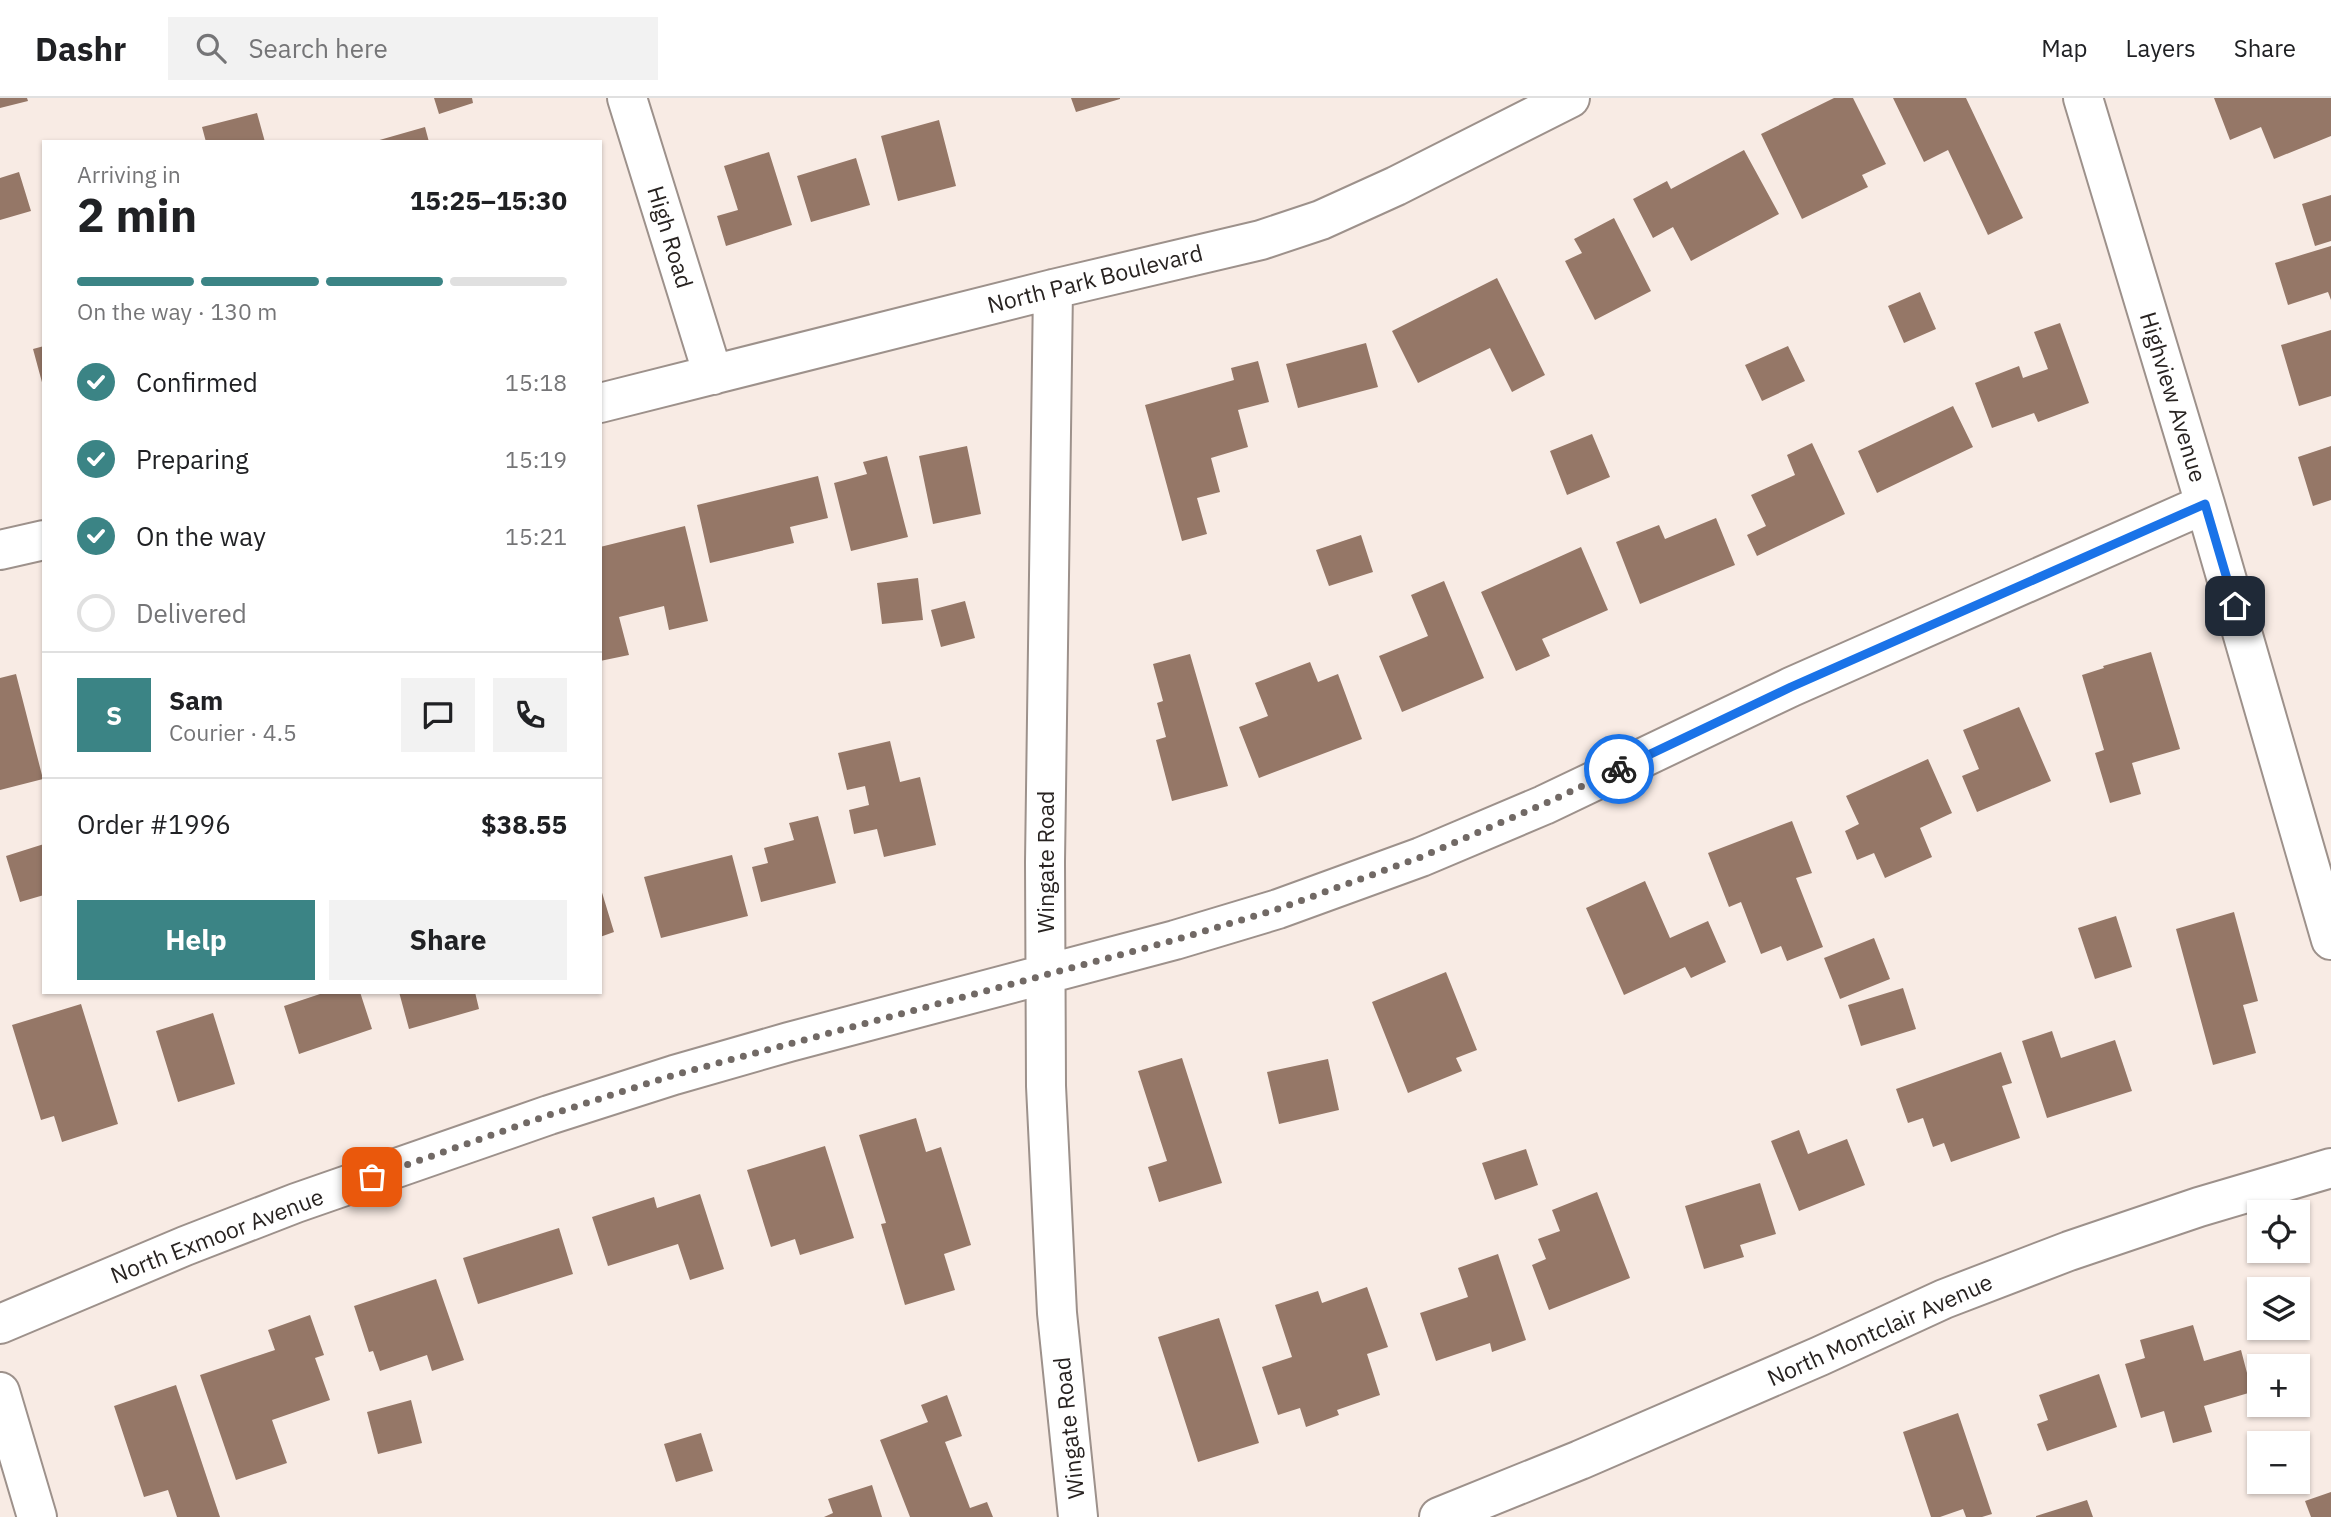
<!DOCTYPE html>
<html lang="en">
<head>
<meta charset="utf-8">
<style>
	body { margin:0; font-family:"IBM Plex Sans",sans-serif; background:#f2f2f2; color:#202124; height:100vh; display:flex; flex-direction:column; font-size:26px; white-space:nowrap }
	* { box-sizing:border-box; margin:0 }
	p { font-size:23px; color:#757577 }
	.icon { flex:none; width:38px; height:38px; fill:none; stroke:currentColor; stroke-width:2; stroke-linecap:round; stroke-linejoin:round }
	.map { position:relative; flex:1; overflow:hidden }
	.side { position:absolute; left:42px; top:42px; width:560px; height:854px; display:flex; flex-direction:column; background:#fff; border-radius:0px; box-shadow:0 2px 5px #0004 }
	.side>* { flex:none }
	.fabs { position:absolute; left:2247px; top:1102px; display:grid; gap:14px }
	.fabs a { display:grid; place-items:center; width:63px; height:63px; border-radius:0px; background:#fff; box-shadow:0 2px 5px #0004; font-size:35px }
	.pin { position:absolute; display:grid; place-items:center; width:60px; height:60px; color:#fff; margin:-30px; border-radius:14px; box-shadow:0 4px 10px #0006 }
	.courier { position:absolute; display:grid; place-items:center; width:70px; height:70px; margin:-35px; border:5px solid #1a73e8; border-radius:50%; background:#fff; color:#222; box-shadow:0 2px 9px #0007 }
	.summary em { font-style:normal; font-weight:800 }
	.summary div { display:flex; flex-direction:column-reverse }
	.summary { display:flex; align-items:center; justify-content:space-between; height:119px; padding:0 35px }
	h1 { font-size:46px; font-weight:800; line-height:52px }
	.bar { display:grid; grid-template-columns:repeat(4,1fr); gap:10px 7px; align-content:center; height:84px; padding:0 35px }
	.bar i { height:9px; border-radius:5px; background:#e0e0e0 }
	.bar .on { background:#3b8485 }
	.bar p { grid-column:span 4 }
	.line { display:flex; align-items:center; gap:18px; padding:0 35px; border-top:2px solid #e0e0e0 }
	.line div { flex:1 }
	.round { display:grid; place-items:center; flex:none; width:74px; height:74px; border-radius:0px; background:#f2f2f2 }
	ol { padding:0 35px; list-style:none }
	li { display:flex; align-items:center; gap:21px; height:77px }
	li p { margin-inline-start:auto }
	li .icon { padding:7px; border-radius:50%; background:#3b8485; color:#fff; stroke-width:4 }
	li:last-child { color:#757577 }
	li i { width:38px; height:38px; border:4px solid #e0e0e0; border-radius:50% }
	.primary-button { display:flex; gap:14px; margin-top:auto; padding:14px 35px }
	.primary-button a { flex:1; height:80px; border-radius:0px; background:#3b8485; color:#fff; font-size:28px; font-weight:800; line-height:80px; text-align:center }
	.primary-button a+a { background:#f2f2f2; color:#202124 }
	header { display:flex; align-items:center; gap:42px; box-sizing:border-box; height:98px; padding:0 35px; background:#fff; border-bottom:2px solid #e0e0e0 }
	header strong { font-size:33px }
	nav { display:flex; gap:38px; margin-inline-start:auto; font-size:24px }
	.search { width:490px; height:63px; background:#f2f2f2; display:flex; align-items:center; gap:18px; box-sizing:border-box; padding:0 24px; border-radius:0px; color:#757577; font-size:26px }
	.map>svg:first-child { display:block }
	.building { fill:#957767 }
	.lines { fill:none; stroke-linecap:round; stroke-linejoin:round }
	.minor-casing { stroke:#9d918b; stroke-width:42 }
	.minor { stroke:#fff; stroke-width:38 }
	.done { stroke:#716965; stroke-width:7; stroke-dasharray:0 12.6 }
	.route { stroke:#1a73e8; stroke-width:9 }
	.labels { text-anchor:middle; stroke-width:5; stroke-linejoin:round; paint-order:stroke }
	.street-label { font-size:23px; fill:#282321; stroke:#fff }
</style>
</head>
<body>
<header>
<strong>Dashr</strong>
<div class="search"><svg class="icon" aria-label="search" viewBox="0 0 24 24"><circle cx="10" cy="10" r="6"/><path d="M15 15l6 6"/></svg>Search here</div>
<nav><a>Map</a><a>Layers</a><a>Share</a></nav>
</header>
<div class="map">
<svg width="2331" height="1419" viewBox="0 0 2331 1419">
	<rect width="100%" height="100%" fill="#f8ebe4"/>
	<path class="building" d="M 0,0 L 27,0 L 28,3 L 0,10 Z
		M 434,0 L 472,0 L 473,5 L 439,16 Z
		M 1071,0 L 1120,0 L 1120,1 L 1076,14 Z
		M 1834,0 L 1853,0 L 1886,66 L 1862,77 L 1868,89 L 1802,121 L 1761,36 Z
		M 1893,0 L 1966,0 L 2023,120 L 1988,137 L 1948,52 L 1924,64 Z
		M 2214,0 L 2331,0 L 2331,38 L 2274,61 L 2261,29 L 2230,42 Z
		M 257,15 L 265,44 L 206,44 L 202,29 Z
		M 939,22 L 956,88 L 898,103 L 881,38 Z
		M 425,29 L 429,44 L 376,44 L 376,43 Z
		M 1744,52 L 1779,116 L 1691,163 L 1673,129 L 1653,140 L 1633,101 L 1667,83 L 1671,91 Z
		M 769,54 L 792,127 L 726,148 L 717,118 L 738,112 L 724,68 Z
		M 856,60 L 870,107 L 811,124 L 797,78 Z
		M 19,74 L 31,113 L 0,122 L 0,80 Z
		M 2331,97 L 2331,143 L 2315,148 L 2302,106 Z
		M 1614,120 L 1651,193 L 1595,222 L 1565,163 L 1582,155 L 1574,141 Z
		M 2331,148 L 2331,202 L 2328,194 L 2288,207 L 2275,165 Z
		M 1497,180 L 1545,277 L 1512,294 L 1490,250 L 1418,285 L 1392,233 Z
		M 1920,194 L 1936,231 L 1904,245 L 1888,208 Z
		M 2060,225 L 2089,305 L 2038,324 L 2034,315 L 1992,330 L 1975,285 L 2019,268 L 2023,280 L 2048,271 L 2034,234 Z
		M 2331,232 L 2331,298 L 2299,308 L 2281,247 Z
		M 1366,245 L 1378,289 L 1298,310 L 1286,266 Z
		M 44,248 L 44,288 L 43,288 L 33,251 Z
		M 1788,248 L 1805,283 L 1762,303 L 1745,267 Z
		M 1258,263 L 1269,304 L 1238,312 L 1248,349 L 1211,360 L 1220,394 L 1197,400 L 1207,436 L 1182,443 L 1145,307 L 1234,282 L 1231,270 Z
		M 1953,308 L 1973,349 L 1877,395 L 1858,353 Z
		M 1592,336 L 1610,379 L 1567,397 L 1550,353 Z
		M 1812,345 L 1845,416 L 1757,458 L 1747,437 L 1766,428 L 1751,397 L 1795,377 L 1787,357 Z
		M 967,348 L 981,416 L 933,426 L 919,358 Z
		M 2331,348 L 2331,402 L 2313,408 L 2298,359 Z
		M 887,358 L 908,439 L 851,453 L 834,385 L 867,376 L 863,364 Z
		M 818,378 L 828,420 L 790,429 L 794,445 L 710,465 L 697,407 Z
		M 1716,420 L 1735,467 L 1640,506 L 1616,444 L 1659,427 L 1665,441 Z
		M 685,428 L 708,523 L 669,532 L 664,508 L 619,519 L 629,557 L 600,563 L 600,449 Z
		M 1361,437 L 1373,474 L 1329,488 L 1316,452 Z
		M 1581,449 L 1608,512 L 1542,541 L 1550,558 L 1516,573 L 1481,494 Z
		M 918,480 L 923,522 L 882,526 L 877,485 Z
		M 1444,483 L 1484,580 L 1402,614 L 1379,558 L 1428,538 L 1411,497 Z
		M 965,503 L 975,540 L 941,549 L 931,512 Z
		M 2151,554 L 2180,651 L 2132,665 L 2141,696 L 2110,705 L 2095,655 L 2104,652 L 2082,577 L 2104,570 L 2103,568 Z
		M 1190,556 L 1228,688 L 1172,703 L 1156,642 L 1166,639 L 1157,605 L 1163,603 L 1153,566 Z
		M 1310,564 L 1318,584 L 1338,576 L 1362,641 L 1259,680 L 1239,629 L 1268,618 L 1255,585 Z
		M 16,576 L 43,681 L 0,692 L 0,580 Z
		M 2019,609 L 2051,683 L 1977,714 L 1962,678 L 1979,671 L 1963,632 Z
		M 890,643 L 900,684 L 920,679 L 936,747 L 884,759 L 877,731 L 854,736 L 849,712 L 869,707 L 865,688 L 847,692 L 838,655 Z
		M 1928,661 L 1952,715 L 1920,730 L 1932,759 L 1885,780 L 1874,755 L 1857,762 L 1845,733 L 1859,726 L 1846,698 Z
		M 818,718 L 836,785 L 761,804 L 752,769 L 768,765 L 764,750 L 794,742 L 789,725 Z
		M 1792,723 L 1812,775 L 1796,780 L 1823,849 L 1787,863 L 1781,848 L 1761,856 L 1741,804 L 1729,809 L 1708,755 Z
		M 44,746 L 44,797 L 20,804 L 6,758 Z
		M 732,757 L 748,818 L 661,840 L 644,779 Z
		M 1645,783 L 1670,840 L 1708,823 L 1726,864 L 1691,880 L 1685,869 L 1624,897 L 1586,810 Z
		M 600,788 L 614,834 L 600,839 Z
		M 2234,814 L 2258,903 L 2243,907 L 2256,955 L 2213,967 L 2176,831 Z
		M 2116,818 L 2132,869 L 2095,881 L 2078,830 Z
		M 1874,840 L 1890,881 L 1840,901 L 1824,860 Z
		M 1446,874 L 1477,952 L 1456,960 L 1462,973 L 1408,995 L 1372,904 Z
		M 1903,890 L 1916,931 L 1861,948 L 1848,907 Z
		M 326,894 L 360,894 L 372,931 L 299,956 L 284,908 Z
		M 399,894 L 475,894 L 479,911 L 409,931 Z
		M 81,906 L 118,1026 L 62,1044 L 54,1018 L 41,1022 L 12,927 Z
		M 213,915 L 235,986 L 178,1004 L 156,933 Z
		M 2052,933 L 2061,960 L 2115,942 L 2132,993 L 2047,1020 L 2022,943 Z
		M 2001,954 L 2012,985 L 2002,988 L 2020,1040 L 1951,1064 L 1944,1045 L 1933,1049 L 1923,1020 L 1908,1025 L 1896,991 Z
		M 1182,960 L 1222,1085 L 1159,1104 L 1148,1069 L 1167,1063 L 1138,973 Z
		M 1328,961 L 1339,1012 L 1279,1026 L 1267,974 Z
		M 916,1020 L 926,1054 L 941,1049 L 971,1147 L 944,1156 L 955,1192 L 905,1207 L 881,1126 L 886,1125 L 859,1037 Z
		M 1799,1032 L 1808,1056 L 1847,1041 L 1865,1087 L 1799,1113 L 1771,1043 Z
		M 825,1048 L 854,1140 L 800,1157 L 795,1141 L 771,1149 L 747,1072 Z
		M 1526,1051 L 1538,1087 L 1495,1102 L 1482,1065 Z
		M 1760,1085 L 1776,1136 L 1740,1147 L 1744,1159 L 1704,1171 L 1685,1108 Z
		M 1597,1094 L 1630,1180 L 1549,1212 L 1532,1167 L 1546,1161 L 1538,1141 L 1560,1133 L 1552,1112 Z
		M 700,1096 L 724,1171 L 690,1182 L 678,1146 L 608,1168 L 592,1119 L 654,1099 L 657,1110 Z
		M 559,1130 L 573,1176 L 478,1206 L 463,1160 Z
		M 1498,1156 L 1526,1242 L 1492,1254 L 1490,1245 L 1436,1263 L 1420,1215 L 1468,1199 L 1458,1170 Z
		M 436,1181 L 464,1262 L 432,1273 L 427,1257 L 380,1273 L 373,1253 L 369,1254 L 354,1208 Z
		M 1367,1189 L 1388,1249 L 1367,1256 L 1380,1297 L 1337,1312 L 1339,1317 L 1306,1329 L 1300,1310 L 1278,1317 L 1262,1269 L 1292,1259 L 1275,1207 L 1318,1193 L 1322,1205 Z
		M 310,1217 L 324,1257 L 315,1260 L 330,1302 L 272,1322 L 287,1365 L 236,1382 L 200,1277 L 275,1252 L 268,1232 Z
		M 1219,1220 L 1259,1345 L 1198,1364 L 1158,1239 Z
		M 2193,1227 L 2204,1263 L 2241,1252 L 2252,1294 L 2204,1308 L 2212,1334 L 2173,1345 L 2164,1313 L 2141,1320 L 2125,1266 L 2145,1260 L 2140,1242 Z
		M 2099,1276 L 2117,1329 L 2047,1353 L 2037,1326 L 2048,1322 L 2039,1297 Z
		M 176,1287 L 220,1419 L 177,1419 L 168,1392 L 144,1399 L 114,1308 Z
		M 947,1297 L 962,1338 L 945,1344 L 970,1410 L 987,1404 L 993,1419 L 910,1419 L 880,1342 L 928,1324 L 921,1307 Z
		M 411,1302 L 422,1345 L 378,1356 L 367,1314 Z
		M 1958,1315 L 1992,1416 L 1982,1419 L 1966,1419 L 1963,1411 L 1940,1419 L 1931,1419 L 1903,1334 Z
		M 701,1335 L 713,1373 L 676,1384 L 664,1346 Z
		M 872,1387 L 882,1419 L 824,1419 L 833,1415 L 828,1401 Z
		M 2331,1394 L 2331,1419 L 2311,1419 L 2305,1403 Z
		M 2087,1402 L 2093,1419 L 2036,1419 L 2036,1418 Z"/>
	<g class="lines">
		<g class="minor-casing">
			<path id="minor" d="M 627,0 L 713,277
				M 2083,0 L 2205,406 L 2331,842
				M 1053,191 L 1045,764 L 1046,988 L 1057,1215 L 1078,1419
				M 600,305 L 1053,191 L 1261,142 L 1321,122 L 1396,88 L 1570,0
				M 0,452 L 44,442
				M 0,1226 L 185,1148 L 296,1105 L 549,1017 L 674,977 L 789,944 L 1175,842 L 1278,811 L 1421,759 L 1544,707 L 1791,589 L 2205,406
				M 0,1294 L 37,1419
				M 1439,1419 L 1580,1362 L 1820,1258 L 1944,1201 L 2069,1153 L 2199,1109 L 2331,1070"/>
		</g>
		<use href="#minor" class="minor"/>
	</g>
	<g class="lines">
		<path class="done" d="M 372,1079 L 549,1017 L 674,977 L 1175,842 L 1278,811 L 1421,759 L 1544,706 L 1619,671"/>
		<path class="route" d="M 1619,671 L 1791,589 L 2205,406 L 2235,508"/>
	</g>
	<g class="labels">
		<g class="street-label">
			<text transform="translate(670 139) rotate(73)" y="8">High Road</text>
			<text transform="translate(1095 181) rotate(-14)" y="8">North Park Boulevard</text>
			<text transform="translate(2173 299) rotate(73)" y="8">Highview Avenue</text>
			<text transform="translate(1046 764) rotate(-90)" y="8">Wingate Road</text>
			<text transform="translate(217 1138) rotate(-21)" y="8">North Exmoor Avenue</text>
			<text transform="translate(1880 1232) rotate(-24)" y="8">North Montclair Avenue</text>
			<text transform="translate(1069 1330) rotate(-96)" y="8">Wingate Road</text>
		</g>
	</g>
</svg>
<div class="fabs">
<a><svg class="icon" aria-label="locate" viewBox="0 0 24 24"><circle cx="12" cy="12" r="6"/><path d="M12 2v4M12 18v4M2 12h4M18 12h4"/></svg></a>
<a><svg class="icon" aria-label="layers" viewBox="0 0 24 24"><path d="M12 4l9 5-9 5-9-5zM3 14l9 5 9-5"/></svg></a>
<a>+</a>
<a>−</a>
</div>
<div class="pin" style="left:372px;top:1079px;background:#ea580c"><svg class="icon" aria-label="bag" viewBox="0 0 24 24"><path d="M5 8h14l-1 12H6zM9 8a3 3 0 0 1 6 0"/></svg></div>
<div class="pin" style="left:2235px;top:508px;background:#1f2937"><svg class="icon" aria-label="home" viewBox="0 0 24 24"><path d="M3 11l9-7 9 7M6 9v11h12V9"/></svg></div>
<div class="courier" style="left:1619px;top:671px"><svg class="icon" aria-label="bike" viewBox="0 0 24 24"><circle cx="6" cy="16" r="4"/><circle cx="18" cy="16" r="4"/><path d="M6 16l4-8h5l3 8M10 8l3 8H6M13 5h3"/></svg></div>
<section class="side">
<div class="summary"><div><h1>2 min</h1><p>Arriving in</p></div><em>15:25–15:30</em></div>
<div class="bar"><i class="on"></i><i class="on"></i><i class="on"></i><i></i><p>On the way · 130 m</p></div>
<ol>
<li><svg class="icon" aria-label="check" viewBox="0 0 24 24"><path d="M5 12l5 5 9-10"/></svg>Confirmed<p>15:18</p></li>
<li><svg class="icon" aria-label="check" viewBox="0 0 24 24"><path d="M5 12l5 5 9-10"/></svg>Preparing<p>15:19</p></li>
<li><svg class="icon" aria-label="check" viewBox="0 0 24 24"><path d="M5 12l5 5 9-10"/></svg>On the way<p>15:21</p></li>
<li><i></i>Delivered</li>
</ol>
<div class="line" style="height:126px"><b class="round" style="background:#3b8485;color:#fff">S</b><div><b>Sam</b><p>Courier · 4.5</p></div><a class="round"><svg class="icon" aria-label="chat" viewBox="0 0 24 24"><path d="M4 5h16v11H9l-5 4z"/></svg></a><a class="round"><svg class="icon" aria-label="phone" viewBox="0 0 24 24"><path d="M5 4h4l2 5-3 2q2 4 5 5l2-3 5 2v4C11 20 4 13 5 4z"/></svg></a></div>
<div class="line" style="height:91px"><div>Order #1996</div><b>$38.55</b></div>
<div class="primary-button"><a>Help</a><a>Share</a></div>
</section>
</div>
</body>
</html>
